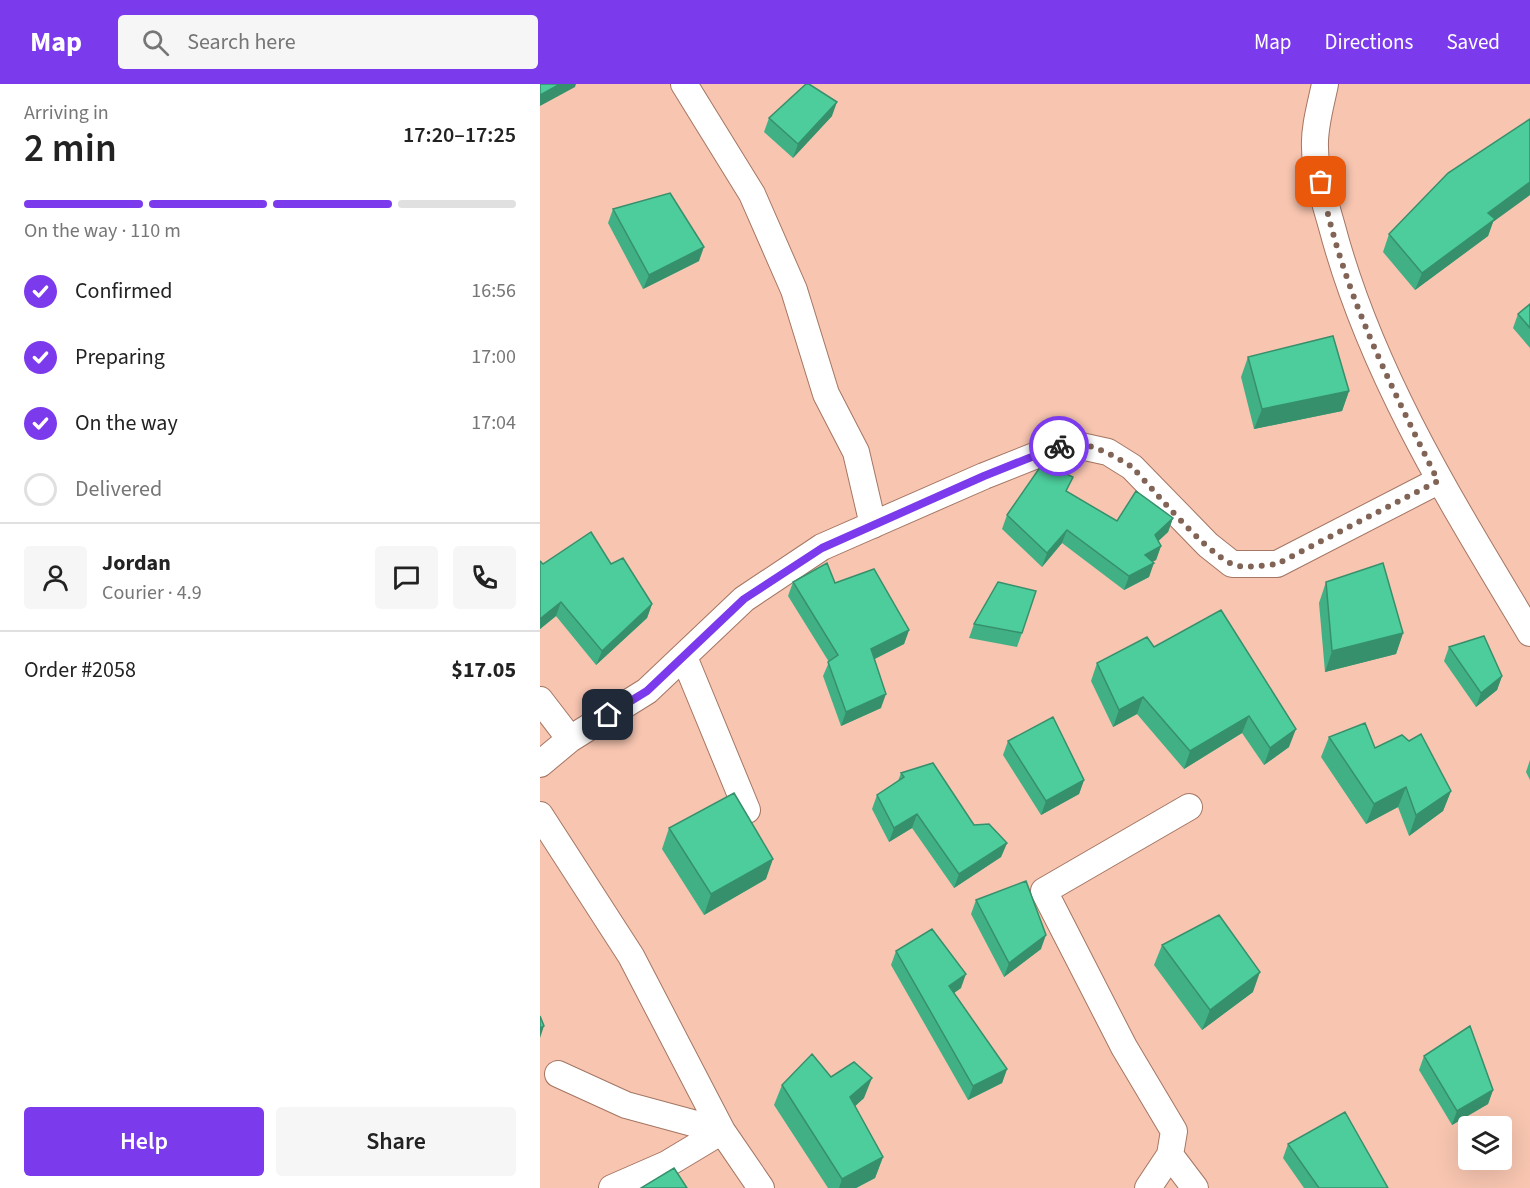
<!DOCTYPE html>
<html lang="en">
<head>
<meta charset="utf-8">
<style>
	body { margin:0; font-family:"Source Sans 3",sans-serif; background:#f6f6f6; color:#222; height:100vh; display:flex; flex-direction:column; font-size:22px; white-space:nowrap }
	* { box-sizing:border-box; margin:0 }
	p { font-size:20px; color:#767676 }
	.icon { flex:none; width:33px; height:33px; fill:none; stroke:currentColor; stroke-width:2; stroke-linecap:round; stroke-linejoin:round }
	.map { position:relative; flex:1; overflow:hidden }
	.drawer { display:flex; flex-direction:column; background:#fff; width:540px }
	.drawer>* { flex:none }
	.fabs { position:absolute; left:918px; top:1032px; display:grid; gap:12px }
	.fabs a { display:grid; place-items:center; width:54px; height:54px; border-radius:6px; background:#fff; box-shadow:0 6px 24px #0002; font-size:30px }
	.pin { position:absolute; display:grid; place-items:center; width:51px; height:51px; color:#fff; margin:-26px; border-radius:12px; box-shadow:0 3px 9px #0006 }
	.courier { position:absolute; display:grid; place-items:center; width:60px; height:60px; margin:-30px; border:4px solid #7c3aed; border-radius:50%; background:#fff; color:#222; box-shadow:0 2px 8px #0007 }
	.headline em { font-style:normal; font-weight:600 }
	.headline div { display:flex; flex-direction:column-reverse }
	.headline { display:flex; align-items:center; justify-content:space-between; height:102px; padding:0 24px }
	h1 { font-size:39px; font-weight:600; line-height:45px }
	.bar { display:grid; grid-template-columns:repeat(4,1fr); gap:9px 6px; align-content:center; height:72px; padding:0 24px }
	.bar i { height:8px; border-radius:4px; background:#e0e0e0 }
	.bar .current { background:#7c3aed }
	.bar p { grid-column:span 4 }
	.line { display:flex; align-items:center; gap:15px; padding:0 24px; border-top:2px solid #e0e0e0 }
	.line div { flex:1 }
	.round { display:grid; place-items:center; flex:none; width:63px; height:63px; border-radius:6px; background:#f6f6f6 }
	ol { padding:0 24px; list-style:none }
	li { display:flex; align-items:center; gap:18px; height:66px }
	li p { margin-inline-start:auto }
	li .icon { padding:6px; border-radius:50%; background:#7c3aed; color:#fff; stroke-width:4 }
	li:last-child { color:#767676 }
	li i { width:33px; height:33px; border:3px solid #e0e0e0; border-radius:50% }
	.action { display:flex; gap:12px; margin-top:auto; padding:12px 24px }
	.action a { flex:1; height:69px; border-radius:6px; background:#7c3aed; color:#fff; font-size:24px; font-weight:600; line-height:69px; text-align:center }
	.action a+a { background:#f6f6f6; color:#222 }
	header { display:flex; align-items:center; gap:36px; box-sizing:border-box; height:84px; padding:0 30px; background:#7c3aed; color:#fff }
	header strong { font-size:28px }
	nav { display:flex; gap:33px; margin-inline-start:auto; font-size:21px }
	.search { width:420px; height:54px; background:#f6f6f6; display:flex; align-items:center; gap:15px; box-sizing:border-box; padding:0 21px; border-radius:6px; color:#767676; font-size:22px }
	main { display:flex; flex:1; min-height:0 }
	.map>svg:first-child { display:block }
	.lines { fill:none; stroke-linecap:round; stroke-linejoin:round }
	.street-casing { stroke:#a47663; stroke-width:28 }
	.street { stroke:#fff; stroke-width:26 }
	.wall { fill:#42b085 }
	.shaded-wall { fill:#36906c }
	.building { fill:#4dcd9b; stroke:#36906c; stroke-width:1.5 }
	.done { stroke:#816456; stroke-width:6; stroke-dasharray:0 10.8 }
	.route { stroke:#7c3aed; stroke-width:8 }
</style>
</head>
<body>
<header>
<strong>Map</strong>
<div class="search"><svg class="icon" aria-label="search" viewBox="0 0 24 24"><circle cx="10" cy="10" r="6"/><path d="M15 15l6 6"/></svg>Search here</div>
<nav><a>Map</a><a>Directions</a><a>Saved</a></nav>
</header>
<main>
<section class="drawer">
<div class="headline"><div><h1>2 min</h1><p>Arriving in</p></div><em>17:20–17:25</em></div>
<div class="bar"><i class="current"></i><i class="current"></i><i class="current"></i><i></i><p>On the way · 110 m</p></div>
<ol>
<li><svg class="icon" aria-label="check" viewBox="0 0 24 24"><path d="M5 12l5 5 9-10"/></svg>Confirmed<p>16:56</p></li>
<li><svg class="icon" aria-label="check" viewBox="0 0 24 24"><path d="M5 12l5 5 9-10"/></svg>Preparing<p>17:00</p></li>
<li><svg class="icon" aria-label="check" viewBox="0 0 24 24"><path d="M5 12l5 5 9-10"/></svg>On the way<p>17:04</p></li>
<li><i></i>Delivered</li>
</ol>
<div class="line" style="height:108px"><a class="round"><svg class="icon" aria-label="person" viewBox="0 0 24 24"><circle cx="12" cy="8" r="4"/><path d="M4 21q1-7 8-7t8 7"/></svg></a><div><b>Jordan</b><p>Courier · 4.9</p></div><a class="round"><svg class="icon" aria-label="chat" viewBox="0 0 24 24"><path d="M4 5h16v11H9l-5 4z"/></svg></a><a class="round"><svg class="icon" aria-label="phone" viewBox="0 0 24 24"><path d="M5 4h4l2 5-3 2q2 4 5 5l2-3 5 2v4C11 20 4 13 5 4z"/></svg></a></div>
<div class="line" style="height:78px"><div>Order #2058</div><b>$17.05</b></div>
<div class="action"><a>Help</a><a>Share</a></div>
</section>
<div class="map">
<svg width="990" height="1104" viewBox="0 0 990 1104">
	<rect width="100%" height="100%" fill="#f7c5b0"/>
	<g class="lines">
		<g class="street-casing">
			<path id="street" d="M 144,0 L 212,110 L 254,206 L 286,310 L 316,368 L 333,441
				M 785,0 C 781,20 774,43 775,63 C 775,88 785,118 792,143 C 831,290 912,419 990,549
				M 144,573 L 207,726
				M 0,616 L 30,655
				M 0,680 L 30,655 L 107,607 L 204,515 L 282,463 L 444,392 L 527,359 L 568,368 L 592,383 L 668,461 L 692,480 L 737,480 L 898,397
				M 0,731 L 91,872 L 182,1047 L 221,1104
				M 18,990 L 86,1021 L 182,1047
				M 630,1071 L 655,1104
				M 72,1104 L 127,1080 L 182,1047
				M 608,1104 L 630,1071 L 634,1047 L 584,963 L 504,807 L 649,723"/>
		</g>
		<use href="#street" class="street"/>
	</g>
	<path class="wall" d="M 292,32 L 253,74 L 224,48 L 229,34 Z
		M 73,125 L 159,177 L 103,205 L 68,139 Z
		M 953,138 L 948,152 L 875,206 L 843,168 L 849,150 Z
		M 990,220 L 990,264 L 973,244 L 978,230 Z
		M 708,273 L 809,307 L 802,327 L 714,345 L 701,293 Z
		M 527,408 L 577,437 L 633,434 L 628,448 L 618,457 L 621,462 L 616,476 L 613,477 L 609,493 L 584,506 L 522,459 L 502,483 L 462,445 L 467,431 Z
		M 0,477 L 3,480 L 71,480 L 112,520 L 107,534 L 56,581 L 16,532 L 0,545 Z
		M 253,498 L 295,499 L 369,546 L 364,560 L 335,575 L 341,624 L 301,642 L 283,592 L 289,578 L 248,512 Z
		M 786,498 L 863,549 L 856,570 L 785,588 L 779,519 Z
		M 681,526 L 749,663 L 724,681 L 702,649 L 644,685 L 597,630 L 573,643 L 551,597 L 557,579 L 614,563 Z
		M 434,540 L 482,549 L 477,563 L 429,554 Z
		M 909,563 L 962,592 L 957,606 L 936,623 L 904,577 Z
		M 789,653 L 835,664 L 911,707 L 903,727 L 869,752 L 858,723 L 826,740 L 781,673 Z
		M 468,657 L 544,696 L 539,710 L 501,731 L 463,671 Z
		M 990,676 L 990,696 L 986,688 Z
		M 361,689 L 434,741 L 467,759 L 461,773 L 414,804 L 372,744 L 349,758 L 332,725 L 337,711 L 358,697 Z
		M 129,744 L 226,795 L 164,831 L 122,765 Z
		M 436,816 L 501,865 L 464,893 L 431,830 Z
		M 622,861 L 713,908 L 662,946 L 614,881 Z
		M 356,867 L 421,904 L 414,909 L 467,985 L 462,999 L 428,1016 L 351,881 Z
		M 884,972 L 953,1006 L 948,1020 L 912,1041 L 879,986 Z
		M 291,993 L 324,1014 L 315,1022 L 343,1073 L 335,1094 L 316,1104 L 288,1104 L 234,1021 L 242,1001 Z
		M 748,1060 L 848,1104 L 764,1104 L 743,1074 Z"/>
	<path class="shaded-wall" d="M 20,0 L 36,0 L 35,3 L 0,22 L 0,11 Z
		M 297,18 L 292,32 L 253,74 L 258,60 Z
		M 990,98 L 990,111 L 953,138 L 948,152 L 875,206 L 882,189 L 948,129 Z
		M 164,163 L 159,177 L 103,205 L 109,191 Z
		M 809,307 L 802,327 L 714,345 L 722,325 Z
		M 633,434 L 628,448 L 610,465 L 615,451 Z
		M 527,446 L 522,459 L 502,483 L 507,469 Z
		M 621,462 L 616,476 L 600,485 L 605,471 Z
		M 614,479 L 609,493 L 584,506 L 589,492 Z
		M 21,518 L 16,532 L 0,545 L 0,535 Z
		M 112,520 L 107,534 L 56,581 L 62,567 Z
		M 369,546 L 364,560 L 326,579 L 331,565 Z
		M 863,549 L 856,570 L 785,588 L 792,567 Z
		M 962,592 L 957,606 L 936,623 L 941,609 Z
		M 346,610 L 341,624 L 301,642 L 306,628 Z
		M 603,613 L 597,630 L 573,643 L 579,626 Z
		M 709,632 L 702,649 L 644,685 L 650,667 Z
		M 756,645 L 749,663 L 724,681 L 730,664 Z
		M 544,696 L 539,710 L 501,731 L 506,717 Z
		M 866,703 L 858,723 L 826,740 L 834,720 Z
		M 911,707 L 903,727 L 869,752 L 876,731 Z
		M 377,730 L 372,744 L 349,758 L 354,744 Z
		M 467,759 L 461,773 L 414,804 L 419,790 Z
		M 233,775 L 226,795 L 164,831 L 171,810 Z
		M 506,851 L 501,865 L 464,893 L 469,879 Z
		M 720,888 L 713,908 L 662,946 L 670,926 Z
		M 426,890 L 421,904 L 404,916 L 409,902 Z
		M 4,942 L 0,954 L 0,944 Z
		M 467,985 L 462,999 L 428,1016 L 433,1002 Z
		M 332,994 L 324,1014 L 303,1033 L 310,1013 Z
		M 953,1006 L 948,1020 L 912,1041 L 917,1027 Z
		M 343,1073 L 335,1094 L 316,1104 L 299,1104 L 302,1095 Z"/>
	<path class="building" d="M 0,0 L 20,0 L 0,11 Z
		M 266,0 L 269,0 L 297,18 L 258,60 L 229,34 Z
		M 990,35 L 990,98 L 948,129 L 955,135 L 882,189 L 849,150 L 908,89 Z
		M 130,109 L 164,163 L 109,191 L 73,125 Z
		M 990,220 L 990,244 L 978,230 Z
		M 793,252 L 809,307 L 722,325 L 708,273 Z
		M 503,379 L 533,393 L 526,407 L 577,437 L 596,407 L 633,434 L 615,451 L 621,462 L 605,471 L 614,479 L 589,492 L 527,446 L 507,469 L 467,431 Z
		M 51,448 L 71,480 L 83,474 L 112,520 L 62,567 L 21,518 L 0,535 L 0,477 L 3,480 Z
		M 287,479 L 295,499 L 334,485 L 369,546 L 331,565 L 346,610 L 306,628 L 288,578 L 298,571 L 253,498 Z
		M 843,479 L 863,549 L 792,567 L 786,498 Z
		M 458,498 L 496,507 L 482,549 L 434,540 Z
		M 681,526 L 756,645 L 730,664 L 709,632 L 650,667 L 603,613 L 579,626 L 557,579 L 607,553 L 614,563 Z
		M 944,552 L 962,592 L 941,609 L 909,563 Z
		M 513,633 L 544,696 L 506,717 L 468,657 Z
		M 825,639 L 835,664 L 862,651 L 869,657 L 881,650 L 911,707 L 876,731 L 866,703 L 834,720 L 789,653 Z
		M 393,679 L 434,741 L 449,740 L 467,759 L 419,790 L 377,730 L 354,744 L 337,711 L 364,693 L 361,689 Z
		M 194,709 L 233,775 L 171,810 L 129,744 Z
		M 486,797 L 506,851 L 469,879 L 436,816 Z
		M 679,831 L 720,888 L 670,926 L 622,861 Z
		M 392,845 L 426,890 L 409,902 L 467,985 L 433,1002 L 356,867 Z
		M 0,932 L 4,942 L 0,944 Z
		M 930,942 L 953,1006 L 917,1027 L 884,972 Z
		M 272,970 L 291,993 L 314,978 L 332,994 L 310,1013 L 343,1073 L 302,1095 L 242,1001 Z
		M 805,1028 L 848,1104 L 779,1104 L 748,1060 Z
		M 134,1084 L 147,1104 L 101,1104 Z"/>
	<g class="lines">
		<path class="done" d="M 519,362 C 542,353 573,371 592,383 C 617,409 660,463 690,479 C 702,486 723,481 737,480 L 898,397 C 850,300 801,204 781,98"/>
		<path class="route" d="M 68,631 L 107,607 L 204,515 L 282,464 L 444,392 L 519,362"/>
	</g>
</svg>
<div class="fabs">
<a><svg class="icon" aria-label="layers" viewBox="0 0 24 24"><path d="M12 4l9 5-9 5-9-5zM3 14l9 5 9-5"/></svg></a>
</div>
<div class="pin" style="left:781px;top:98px;background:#ea580c"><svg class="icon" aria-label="bag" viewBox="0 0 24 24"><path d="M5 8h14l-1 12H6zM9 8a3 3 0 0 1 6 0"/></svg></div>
<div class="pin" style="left:68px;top:631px;background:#1f2937"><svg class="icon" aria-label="home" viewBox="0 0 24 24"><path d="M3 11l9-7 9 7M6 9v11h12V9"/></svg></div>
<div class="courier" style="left:519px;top:362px"><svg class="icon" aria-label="bike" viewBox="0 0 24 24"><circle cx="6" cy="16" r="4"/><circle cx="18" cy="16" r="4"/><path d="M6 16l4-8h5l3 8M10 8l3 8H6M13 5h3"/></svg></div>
</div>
</main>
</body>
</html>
